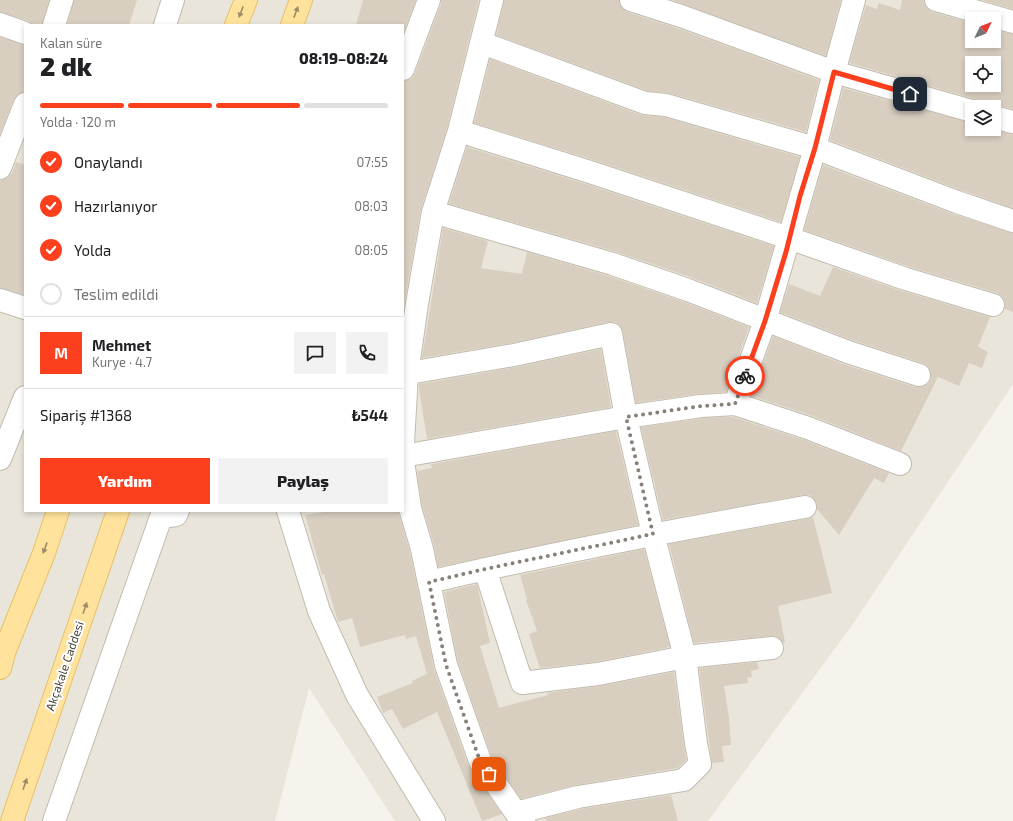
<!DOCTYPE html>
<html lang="tr">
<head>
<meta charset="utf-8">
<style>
	body { margin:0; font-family:"Exo 2",sans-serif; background:#f2f2f2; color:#202124; height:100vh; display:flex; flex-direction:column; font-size:15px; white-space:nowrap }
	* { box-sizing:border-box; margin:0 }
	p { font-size:13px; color:#757577 }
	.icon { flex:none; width:22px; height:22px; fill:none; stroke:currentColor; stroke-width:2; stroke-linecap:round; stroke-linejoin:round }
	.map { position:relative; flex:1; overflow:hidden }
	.drawer { position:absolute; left:24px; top:24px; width:380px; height:488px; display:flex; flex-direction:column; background:#fff; border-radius:0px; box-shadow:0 2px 6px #0003 }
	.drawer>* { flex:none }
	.needle { width:26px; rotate:47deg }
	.fabs { position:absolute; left:965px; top:12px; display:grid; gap:8px }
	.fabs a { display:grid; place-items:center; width:36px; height:36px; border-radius:0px; background:#fff; box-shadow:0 2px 6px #0003; font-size:20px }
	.pin { position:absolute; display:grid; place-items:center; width:34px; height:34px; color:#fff; margin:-17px; border-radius:8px; box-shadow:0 2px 6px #0006 }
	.courier { position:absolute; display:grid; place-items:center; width:40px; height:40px; margin:-20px; border:3px solid #fc3f1d; border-radius:50%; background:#fff; color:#222; box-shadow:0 1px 5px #0007 }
	.overview em { font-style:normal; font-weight:800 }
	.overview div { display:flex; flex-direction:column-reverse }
	.overview { display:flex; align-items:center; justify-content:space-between; height:68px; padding:0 16px }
	h1 { font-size:26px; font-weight:800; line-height:30px }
	.bar { display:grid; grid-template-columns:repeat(4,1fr); gap:6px 4px; align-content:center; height:48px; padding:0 16px }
	.bar i { height:5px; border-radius:3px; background:#e0e0e0 }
	.bar .current { background:#fc3f1d }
	.bar p { grid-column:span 4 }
	.line { display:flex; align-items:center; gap:10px; padding:0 16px; border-top:1px solid #e0e0e0 }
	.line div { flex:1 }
	.round { display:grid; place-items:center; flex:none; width:42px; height:42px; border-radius:0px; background:#f2f2f2 }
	ol { padding:0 16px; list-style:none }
	li { display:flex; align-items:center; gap:12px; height:44px }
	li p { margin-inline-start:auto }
	li .icon { padding:4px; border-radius:50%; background:#fc3f1d; color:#fff; stroke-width:4 }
	li:last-child { color:#757577 }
	li i { width:22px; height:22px; border:2px solid #e0e0e0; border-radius:50% }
	.action { display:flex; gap:8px; margin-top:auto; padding:8px 16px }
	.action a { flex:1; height:46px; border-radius:0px; background:#fc3f1d; color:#fff; font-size:16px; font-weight:800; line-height:46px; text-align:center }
	.action a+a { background:#f2f2f2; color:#202124 }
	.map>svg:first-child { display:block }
	.residential { fill:#eae5da; fill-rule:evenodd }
	.building { fill:#d8cfc1; fill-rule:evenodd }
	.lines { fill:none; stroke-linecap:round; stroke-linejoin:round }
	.minor-casing { stroke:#c2bbae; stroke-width:24 }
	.major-casing { stroke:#e6c16a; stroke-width:24 }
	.minor { stroke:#fff; stroke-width:22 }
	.major { stroke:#ffe39c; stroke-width:22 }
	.oneway { fill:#9c8c66 }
	.done { stroke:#878178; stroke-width:4; stroke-dasharray:0 7.2 }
	.route { stroke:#fc3f1d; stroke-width:5 }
	.labels { text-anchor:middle; stroke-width:4; stroke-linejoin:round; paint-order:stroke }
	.street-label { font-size:12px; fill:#4b4439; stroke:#fff }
</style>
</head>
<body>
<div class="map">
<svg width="1013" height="821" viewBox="0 0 1013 821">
	<rect width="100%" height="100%" fill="#f6f3ec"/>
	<path class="residential" d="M 0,0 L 1013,0 L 1013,384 L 853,624 L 708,821 L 395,821 L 309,688 L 275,821 L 0,821 ZM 972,19 L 994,19 L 994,41 L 972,41 ZM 25,25 L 403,25 L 403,511 L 25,511 ZM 972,63 L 994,63 L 994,85 L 972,85 ZM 972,107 L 994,107 L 994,129 L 972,129 Z"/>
	<path class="building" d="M 0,0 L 49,0 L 42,25 L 35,25 L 29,21 L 0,12 Z
		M 74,0 L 137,0 L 129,25 L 67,25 Z
		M 363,0 L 416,0 L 403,34 L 403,25 L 356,25 Z
		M 441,0 L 479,0 L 447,128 L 421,209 L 404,305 L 403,298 L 403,81 L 411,79 L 415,73 L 441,4 Z
		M 504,0 L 619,0 L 622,8 L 627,12 L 677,28 L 819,80 L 806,132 L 669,93 L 648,91 L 496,35 Z
		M 672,0 L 841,0 L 826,56 Z
		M 902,0 L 924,0 L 927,8 L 932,12 L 972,23 L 972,41 L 994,41 L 994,30 L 1013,34 L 1013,109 L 997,105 L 984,107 L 981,102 L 975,99 L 849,63 L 866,5 L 877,9 L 879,3 L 900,10 ZM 972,63 L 994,63 L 994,85 L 972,85 Z
		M 982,0 L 1013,0 L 1013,9 Z
		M 0,37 L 25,45 L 25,89 L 24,92 L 18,94 L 14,99 L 0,134 Z
		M 490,59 L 641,115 L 664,117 L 800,157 L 781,222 L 594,160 L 474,123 Z
		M 843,88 L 972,123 L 972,129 L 991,129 L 1013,134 L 1013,208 L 961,190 L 830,140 Z
		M 467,147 L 586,184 L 774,246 L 757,303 L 693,278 L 617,252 L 449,204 Z
		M 16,162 L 25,165 L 25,295 L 0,288 L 0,181 L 8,177 L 12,173 Z
		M 823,165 L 953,214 L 1013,233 L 1013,312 L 1005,309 L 1005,302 L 1002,296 L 997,293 L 910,267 L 804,230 Z
		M 443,228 L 488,241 L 481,268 L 522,274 L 527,252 L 609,276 L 684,302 L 749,327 L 726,392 L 699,394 L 636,403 L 623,332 L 620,326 L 615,322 L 608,322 L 512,343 L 422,358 Z
		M 833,267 L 902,291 L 990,317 L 978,347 L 988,352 L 982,368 L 969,363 L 959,386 L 938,377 L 901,451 L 813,416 L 751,396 L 773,336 L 843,364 L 915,387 L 922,387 L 928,384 L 931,379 L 931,372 L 928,366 L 923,363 L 852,340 L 780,312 L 789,284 L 820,296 Z
		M 601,349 L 611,407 L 427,439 L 419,389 L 419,384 L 517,367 Z
		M 733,417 L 804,440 L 889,473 L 884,483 L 874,478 L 839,535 L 817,509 L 817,504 L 814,499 L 810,495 L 803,495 L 663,520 L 641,427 L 702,418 Z
		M 616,431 L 638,525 L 438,567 L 434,545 L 422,505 L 417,471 L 432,468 L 431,464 Z
		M 330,511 L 398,511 L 410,552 L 434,669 L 468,765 L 502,814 L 482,821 L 437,712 L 403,729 L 392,709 L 383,713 L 377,697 L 413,683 L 412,681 L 427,674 L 416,636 L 406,639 L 405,635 L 360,647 L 352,618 L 338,622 L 324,574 L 322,575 L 305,515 Z
		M 813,517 L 832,593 L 778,606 L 785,642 L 783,643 L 777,637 L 771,636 L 694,643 L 669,544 L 807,519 Z
		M 644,549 L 670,647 L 596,662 L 540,668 L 529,634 L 537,631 L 526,600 L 527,599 L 520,575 Z
		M 477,584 L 490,643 L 480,646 L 499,708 L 548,695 L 547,693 L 600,686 L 674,672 L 686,760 L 678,768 L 576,785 L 521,799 L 491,755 L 458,662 L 444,592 Z
		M 757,662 L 759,669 L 751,671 L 752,677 L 747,678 L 748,683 L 724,686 L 729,718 L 731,745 L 722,746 L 724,762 L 712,763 L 699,668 Z
		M 671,795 L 678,821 L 546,821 L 545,818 L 581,809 Z"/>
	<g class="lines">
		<g class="minor-casing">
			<path id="minor" d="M 631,0 L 681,16 L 834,72 L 972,111
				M 936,0 L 1013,22
				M 0,24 L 25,33
				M 54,25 L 62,0
				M 165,25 L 173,0
				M 482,43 L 645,103 L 666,105 L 815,148 L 957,202 L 1013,221
				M 403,69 L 429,0
				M 994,117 L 1013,122
				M 459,131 L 590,172 L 789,238 L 906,279 L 993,305
				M 0,168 L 25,104
				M 433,212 L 613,264 L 688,290 L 848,352 L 919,375
				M 0,300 L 25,308
				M 403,374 L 514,355 L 611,334 L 626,417 L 653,534 L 685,657 L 696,743 L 700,764 L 684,780 L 578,797 L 516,813
				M 735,404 L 808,428 L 900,464
				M 403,443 L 407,374 L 417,304 L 433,212 L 459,131 L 492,0
				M 403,456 L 626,417 L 701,406 L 735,404 L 765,321 L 815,148 L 834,72 L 854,0
				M 0,459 L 25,397
				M 403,461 L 410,508 L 422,549 L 446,665 L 480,761 L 516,813 L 524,821
				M 288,511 L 319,611 L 357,695 L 434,821
				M 485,569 L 522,683 L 598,674 L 685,657 L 772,648
				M 429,582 C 553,553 679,529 805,507
				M 54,821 L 161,517 L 176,515 L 178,511"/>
		</g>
		<g class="major-casing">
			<path id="major" d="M 236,25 L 246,0
				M 292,25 L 301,0
				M 0,668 L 5,650 L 44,553 L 58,511
				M 12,821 L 118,511"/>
		</g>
		<use href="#minor" class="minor"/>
		<use href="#major" class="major"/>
	</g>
	<defs><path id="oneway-solid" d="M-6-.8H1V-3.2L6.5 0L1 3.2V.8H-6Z"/></defs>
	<g class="oneway">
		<use href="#oneway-solid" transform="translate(241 12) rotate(111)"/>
		<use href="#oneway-solid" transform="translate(296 12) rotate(-69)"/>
		<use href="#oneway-solid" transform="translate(45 548) rotate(110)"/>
		<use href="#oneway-solid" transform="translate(85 608) rotate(-71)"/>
		<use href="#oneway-solid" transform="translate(25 784) rotate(-71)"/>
	</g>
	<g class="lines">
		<path class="done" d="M 489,774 L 480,761 L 446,665 L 429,582 L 485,569 L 653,534 L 626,417 L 701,406 L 735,404 L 745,376"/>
		<path class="route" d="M 745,376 L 765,321 L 786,252 L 800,196 L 815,148 L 834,72 L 910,94"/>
	</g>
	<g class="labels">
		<g class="street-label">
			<text transform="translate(65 666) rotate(-71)" y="4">Akçakale Caddesi</text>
		</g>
	</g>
</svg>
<div class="fabs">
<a><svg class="needle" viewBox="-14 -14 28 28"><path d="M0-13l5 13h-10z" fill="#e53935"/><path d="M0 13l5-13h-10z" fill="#757577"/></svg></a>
<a><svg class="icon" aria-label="locate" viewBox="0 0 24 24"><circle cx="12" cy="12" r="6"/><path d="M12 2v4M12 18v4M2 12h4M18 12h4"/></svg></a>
<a><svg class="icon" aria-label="layers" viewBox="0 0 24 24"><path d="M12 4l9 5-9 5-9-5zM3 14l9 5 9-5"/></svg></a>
</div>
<div class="pin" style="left:489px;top:774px;background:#ea580c"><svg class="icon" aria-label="bag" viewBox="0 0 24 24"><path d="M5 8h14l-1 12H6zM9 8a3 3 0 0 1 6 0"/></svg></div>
<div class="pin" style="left:910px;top:94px;background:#1f2937"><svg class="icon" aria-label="home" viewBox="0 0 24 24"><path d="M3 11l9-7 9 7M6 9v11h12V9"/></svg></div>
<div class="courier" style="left:745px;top:376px"><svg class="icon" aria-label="bike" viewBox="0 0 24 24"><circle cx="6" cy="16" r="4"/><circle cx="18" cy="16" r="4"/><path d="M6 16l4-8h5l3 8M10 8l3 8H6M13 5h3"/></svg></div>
<section class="drawer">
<div class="overview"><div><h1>2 dk</h1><p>Kalan süre</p></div><em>08:19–08:24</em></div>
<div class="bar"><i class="current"></i><i class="current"></i><i class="current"></i><i></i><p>Yolda · 120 m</p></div>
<ol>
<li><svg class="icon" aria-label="check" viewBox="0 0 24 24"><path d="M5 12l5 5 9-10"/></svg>Onaylandı<p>07:55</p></li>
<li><svg class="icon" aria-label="check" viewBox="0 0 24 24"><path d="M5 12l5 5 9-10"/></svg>Hazırlanıyor<p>08:03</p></li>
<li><svg class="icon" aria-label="check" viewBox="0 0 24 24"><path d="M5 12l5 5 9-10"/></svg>Yolda<p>08:05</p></li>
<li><i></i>Teslim edildi</li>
</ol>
<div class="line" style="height:72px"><b class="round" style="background:#fc3f1d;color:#fff">M</b><div><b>Mehmet</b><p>Kurye · 4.7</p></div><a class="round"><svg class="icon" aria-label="chat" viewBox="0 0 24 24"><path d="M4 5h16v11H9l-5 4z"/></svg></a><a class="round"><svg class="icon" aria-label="phone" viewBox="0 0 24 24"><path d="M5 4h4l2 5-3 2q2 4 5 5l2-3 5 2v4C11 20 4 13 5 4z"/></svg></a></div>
<div class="line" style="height:52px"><div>Sipariş #1368</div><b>₺544</b></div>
<div class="action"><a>Yardım</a><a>Paylaş</a></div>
</section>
</div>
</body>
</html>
